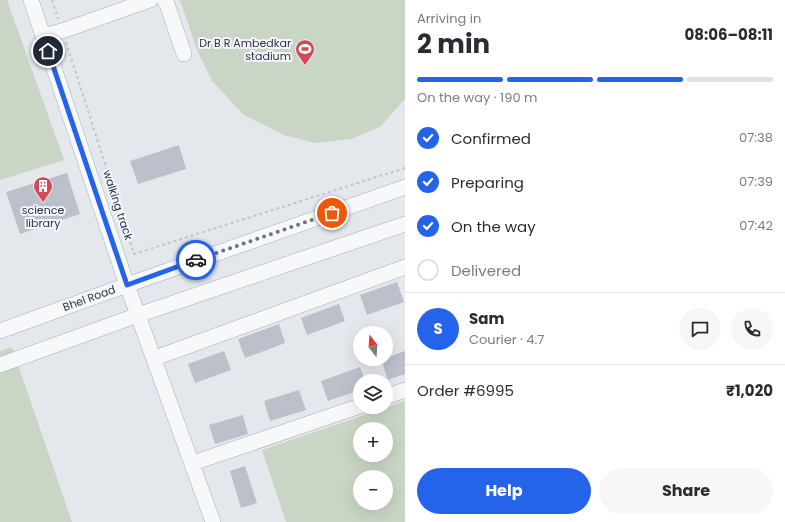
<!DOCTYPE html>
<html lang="en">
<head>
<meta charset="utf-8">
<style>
	body { margin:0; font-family:Poppins,sans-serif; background:#f7f7f7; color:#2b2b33; height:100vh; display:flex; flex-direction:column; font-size:15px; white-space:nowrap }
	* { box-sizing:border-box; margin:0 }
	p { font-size:13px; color:#7c7c81 }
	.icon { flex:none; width:22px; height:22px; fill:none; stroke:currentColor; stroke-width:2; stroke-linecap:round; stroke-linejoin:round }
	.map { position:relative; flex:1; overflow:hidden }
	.sheet { display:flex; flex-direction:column; background:#fff; width:380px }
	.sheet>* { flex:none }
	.needle { width:26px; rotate:343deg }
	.controls { position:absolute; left:353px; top:326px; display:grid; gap:8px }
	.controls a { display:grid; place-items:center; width:40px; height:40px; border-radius:50%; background:#fff; box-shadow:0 4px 16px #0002; font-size:20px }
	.pin { position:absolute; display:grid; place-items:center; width:34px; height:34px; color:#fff; margin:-17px; border:2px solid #fff; border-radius:50%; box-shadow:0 1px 4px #0007 }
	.courier { position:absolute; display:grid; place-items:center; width:40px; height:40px; margin:-20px; border:3px solid #2563eb; border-radius:50%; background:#fff; color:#222; box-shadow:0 1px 5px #0007 }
	.summary em { font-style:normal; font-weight:700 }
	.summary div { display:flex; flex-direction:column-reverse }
	.summary { display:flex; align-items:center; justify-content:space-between; height:68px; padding:0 12px }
	h1 { font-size:26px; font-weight:700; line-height:30px }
	.bar { display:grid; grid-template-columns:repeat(4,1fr); gap:6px 4px; align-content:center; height:48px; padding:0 12px }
	.bar i { height:5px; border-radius:3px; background:#e1e1e2 }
	.bar .current { background:#2563eb }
	.bar p { grid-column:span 4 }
	.line { display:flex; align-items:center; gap:10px; padding:0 12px; border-top:1px solid #e1e1e2 }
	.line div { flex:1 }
	.round { display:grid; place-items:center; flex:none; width:42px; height:42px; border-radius:21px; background:#f7f7f7 }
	ol { padding:0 12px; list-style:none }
	li { display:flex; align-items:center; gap:12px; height:44px }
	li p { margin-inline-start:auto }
	li .icon { padding:4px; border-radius:50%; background:#2563eb; color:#fff; stroke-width:4 }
	li:last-child { color:#7c7c81 }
	li i { width:22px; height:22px; border:2px solid #e1e1e2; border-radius:50% }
	.action { display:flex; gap:8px; margin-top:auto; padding:8px 12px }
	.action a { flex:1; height:46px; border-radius:24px; background:#2563eb; color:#fff; font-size:16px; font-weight:700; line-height:46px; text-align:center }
	.action a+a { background:#f7f7f7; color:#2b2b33 }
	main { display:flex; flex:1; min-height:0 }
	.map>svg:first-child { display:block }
	.green { fill:#c9d6c5; fill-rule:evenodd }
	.building { fill:#bbc0ca }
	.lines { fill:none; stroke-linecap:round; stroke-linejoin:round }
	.minor-casing { stroke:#a9aeb7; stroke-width:16 }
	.path { stroke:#c2c5cb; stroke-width:2; stroke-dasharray:3 3; stroke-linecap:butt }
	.minor { stroke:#f7f8fa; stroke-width:15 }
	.done { stroke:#6c737f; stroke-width:4; stroke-dasharray:0 7.2 }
	.route { stroke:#2563eb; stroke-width:5 }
	.labels { text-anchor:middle; stroke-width:4; stroke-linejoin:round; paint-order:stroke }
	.poi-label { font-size:11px; fill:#2b3445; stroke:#f4f6f9; text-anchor:end }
	.street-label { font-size:11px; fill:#2b3445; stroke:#f4f6f9 }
</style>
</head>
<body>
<main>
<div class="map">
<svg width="405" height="522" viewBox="0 0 405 522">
	<rect width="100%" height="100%" fill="#e4e7ec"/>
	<path class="green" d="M 0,0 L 7,0 L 64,160 L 0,180 Z
		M 180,0 L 405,0 L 405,99 L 380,127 L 351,139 L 316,143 L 284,135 L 244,115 L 212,81 L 197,50 Z
		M 12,347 L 72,522 L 0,522 L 0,351 Z
		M 405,401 L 405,522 L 286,522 L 262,450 ZM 360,429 L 386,429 L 386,455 L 360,455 ZM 360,477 L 386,477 L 386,503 L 360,503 Z"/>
	<path class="building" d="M 179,145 L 186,169 L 138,184 L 130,161 Z
		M 67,173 L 80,214 L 20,234 L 6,192 Z
		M 397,282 L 404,302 L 367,315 L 360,295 Z
		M 339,304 L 345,321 L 307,335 L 301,318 Z
		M 279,324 L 285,343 L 245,358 L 238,339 Z
		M 224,351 L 231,370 L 195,383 L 188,364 Z
		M 405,351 L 405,374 L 388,380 L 381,359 L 386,359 L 386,358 Z
		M 360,367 L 365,381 L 360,381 L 360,390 L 328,401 L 321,381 Z
		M 299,390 L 306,410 L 270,421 L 264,401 Z
		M 243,415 L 248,434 L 215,444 L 209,425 Z
		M 245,466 L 257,503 L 241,508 L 230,471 Z"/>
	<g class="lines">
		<g class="minor-casing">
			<path id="minor" d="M 31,0 L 127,285 L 213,522
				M 164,0 L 166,1 L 184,54
				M 43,36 L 62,31 L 150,0
				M 0,331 L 127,285 L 405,187
				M 155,358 L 405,267
				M 0,365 L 138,315 L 405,224
				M 386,397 L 405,390
				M 193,463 L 360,406"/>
		</g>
		<path class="path" d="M 52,0 L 58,19
			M 66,42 L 134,254 L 405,168"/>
		<use href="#minor" class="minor"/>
	</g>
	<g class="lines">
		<path class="done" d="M 196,260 L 332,213"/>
		<path class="route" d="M 48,51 L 127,285 L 196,260"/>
	</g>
	<defs>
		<g id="stadium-pin" transform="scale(1)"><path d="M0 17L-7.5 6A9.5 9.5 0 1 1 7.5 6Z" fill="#d1495b" stroke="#f4f6f9"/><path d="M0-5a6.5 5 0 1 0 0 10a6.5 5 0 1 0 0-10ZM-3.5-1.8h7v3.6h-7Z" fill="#fff"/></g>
		<g id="building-pin" transform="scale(1)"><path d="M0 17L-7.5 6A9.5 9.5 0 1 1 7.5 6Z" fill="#d1495b" stroke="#f4f6f9"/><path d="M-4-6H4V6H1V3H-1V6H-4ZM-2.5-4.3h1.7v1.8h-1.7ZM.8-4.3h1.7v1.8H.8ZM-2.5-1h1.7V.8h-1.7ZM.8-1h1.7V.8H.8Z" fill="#fff"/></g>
	</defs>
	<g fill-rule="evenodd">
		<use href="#stadium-pin" x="305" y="49"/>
		<use href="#building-pin" x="43" y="186"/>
	</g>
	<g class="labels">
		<g class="poi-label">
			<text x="291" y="47">Dr B R Ambedkar<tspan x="291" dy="13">stadium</tspan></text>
			<text x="43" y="214" text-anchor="middle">science<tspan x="43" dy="13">library</tspan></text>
		</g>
		<g class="street-label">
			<text transform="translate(118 205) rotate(72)" y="4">walking track</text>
			<text transform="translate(89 298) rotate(-20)" y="4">Bhel Road</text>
		</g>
	</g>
</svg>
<div class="controls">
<a><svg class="needle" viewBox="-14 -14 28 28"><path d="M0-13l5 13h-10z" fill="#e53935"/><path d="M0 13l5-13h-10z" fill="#7c7c81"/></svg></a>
<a><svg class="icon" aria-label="layers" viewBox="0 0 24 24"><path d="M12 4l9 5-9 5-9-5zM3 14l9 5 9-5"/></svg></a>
<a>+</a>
<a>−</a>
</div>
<div class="pin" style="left:332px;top:213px;background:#ea580c"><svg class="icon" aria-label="bag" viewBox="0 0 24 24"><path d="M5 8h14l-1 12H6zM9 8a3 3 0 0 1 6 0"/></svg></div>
<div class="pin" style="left:48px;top:51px;background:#1f2937"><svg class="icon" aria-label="home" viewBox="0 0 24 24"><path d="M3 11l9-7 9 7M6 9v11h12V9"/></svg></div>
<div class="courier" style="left:196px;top:260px"><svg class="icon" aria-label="car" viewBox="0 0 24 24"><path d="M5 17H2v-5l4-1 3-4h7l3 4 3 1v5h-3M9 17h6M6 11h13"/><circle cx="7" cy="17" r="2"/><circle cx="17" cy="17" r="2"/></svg></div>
</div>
<section class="sheet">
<div class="summary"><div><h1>2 min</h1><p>Arriving in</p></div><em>08:06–08:11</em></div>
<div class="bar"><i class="current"></i><i class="current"></i><i class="current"></i><i></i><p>On the way · 190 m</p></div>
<ol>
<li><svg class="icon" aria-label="check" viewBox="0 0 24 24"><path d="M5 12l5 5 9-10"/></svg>Confirmed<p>07:38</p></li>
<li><svg class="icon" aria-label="check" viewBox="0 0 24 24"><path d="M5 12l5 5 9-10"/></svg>Preparing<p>07:39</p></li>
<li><svg class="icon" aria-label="check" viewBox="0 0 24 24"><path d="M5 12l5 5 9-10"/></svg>On the way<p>07:42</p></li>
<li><i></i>Delivered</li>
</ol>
<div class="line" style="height:72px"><b class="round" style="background:#2563eb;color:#fff">S</b><div><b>Sam</b><p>Courier · 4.7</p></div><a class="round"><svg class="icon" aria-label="chat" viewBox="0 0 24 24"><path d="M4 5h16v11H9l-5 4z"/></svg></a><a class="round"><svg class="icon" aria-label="phone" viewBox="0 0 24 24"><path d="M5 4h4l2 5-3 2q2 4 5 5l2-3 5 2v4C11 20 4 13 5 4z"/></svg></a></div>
<div class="line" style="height:52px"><div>Order #6995</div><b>₹1,020</b></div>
<div class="action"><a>Help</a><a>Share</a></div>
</section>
</main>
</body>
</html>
